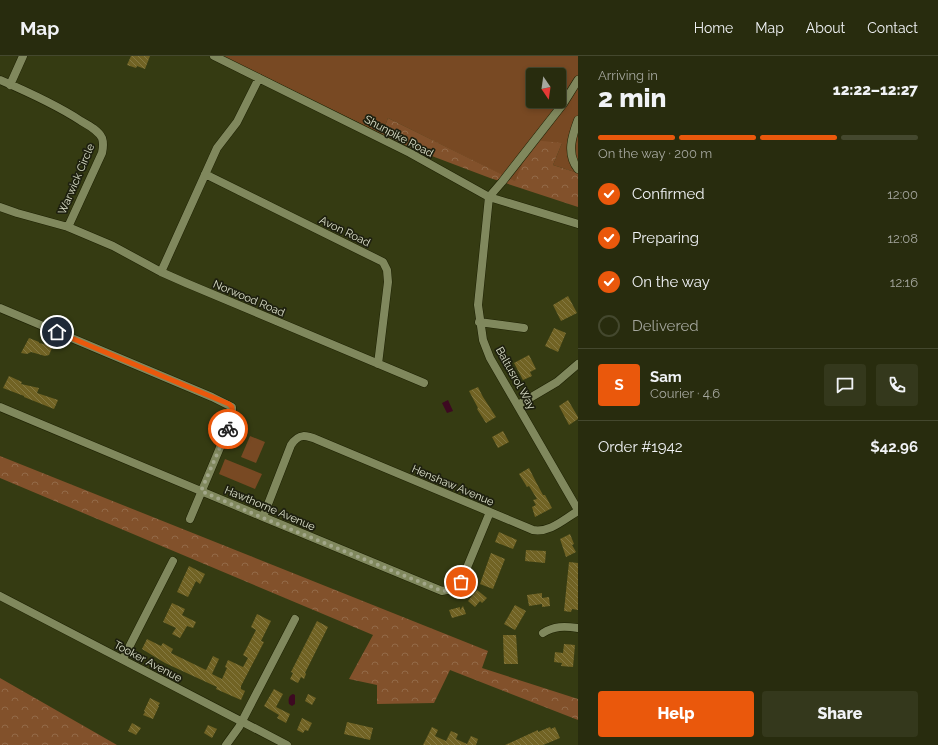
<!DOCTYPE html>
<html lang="en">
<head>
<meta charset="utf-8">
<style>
	body { margin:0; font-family:Raleway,sans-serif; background:#34381c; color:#f1f3f6; height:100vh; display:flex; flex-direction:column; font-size:15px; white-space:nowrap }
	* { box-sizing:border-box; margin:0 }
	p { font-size:13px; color:#a5a79e }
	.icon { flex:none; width:22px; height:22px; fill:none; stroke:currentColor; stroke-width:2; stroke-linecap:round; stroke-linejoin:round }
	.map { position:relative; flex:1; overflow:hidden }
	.side { display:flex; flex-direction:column; background:#282c0e; width:360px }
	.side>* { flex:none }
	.needle { width:26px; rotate:167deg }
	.tools { position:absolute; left:526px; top:12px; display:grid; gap:8px }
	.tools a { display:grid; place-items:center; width:40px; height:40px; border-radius:4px; background:#282c0e; box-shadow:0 2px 6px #0003,0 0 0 1px #44482e; font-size:20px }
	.pin { position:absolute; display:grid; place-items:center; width:34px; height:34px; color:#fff; margin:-17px; border:2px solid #fff; border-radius:50%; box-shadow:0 1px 4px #0007 }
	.courier { position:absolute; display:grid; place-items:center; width:40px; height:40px; margin:-20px; border:3px solid #ea580c; border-radius:50%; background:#fff; color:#222; box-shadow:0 1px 5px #0007 }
	.summary em { font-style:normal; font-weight:800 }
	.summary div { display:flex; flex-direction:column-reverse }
	.summary { display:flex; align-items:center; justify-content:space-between; height:68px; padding:0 20px }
	h1 { font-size:26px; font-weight:800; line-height:30px }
	.bar { display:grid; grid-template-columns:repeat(4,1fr); gap:6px 4px; align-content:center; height:48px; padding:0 20px }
	.bar i { height:5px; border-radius:3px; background:#44482e }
	.bar .selected { background:#ea580c }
	.bar p { grid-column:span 4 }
	.line { display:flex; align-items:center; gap:10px; padding:0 20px; border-top:1px solid #44482e }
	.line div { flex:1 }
	.round { display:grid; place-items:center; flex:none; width:42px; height:42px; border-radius:4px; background:#34381c }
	ol { padding:0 20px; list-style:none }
	li { display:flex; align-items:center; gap:12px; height:44px }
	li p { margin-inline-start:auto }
	li .icon { padding:4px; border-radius:50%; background:#ea580c; color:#fff; stroke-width:4 }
	li:last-child { color:#a5a79e }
	li i { width:22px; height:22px; border:2px solid #44482e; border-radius:50% }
	.button { display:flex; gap:8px; margin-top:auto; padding:8px 20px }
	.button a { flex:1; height:46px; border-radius:4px; background:#ea580c; color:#fff; font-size:16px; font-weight:800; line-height:46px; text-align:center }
	.button a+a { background:#34381c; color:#f1f3f6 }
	header { display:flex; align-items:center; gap:24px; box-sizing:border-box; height:56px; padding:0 20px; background:#282c0e; border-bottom:1px solid #44482e }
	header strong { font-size:19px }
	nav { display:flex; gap:22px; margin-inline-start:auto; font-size:14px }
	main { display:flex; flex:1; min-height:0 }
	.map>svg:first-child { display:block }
	.green { fill:#784923; fill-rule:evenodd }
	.forest { fill:url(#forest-crowns) }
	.water { fill:#3d0921 }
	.building { fill:url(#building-back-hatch) }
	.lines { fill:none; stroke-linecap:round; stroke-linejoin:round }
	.minor-casing { stroke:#1d2103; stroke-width:9 }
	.minor { stroke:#80885d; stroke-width:8 }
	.done { stroke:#a2a78a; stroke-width:4; stroke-dasharray:0 7.2 }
	.route { stroke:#ea580c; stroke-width:5 }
	.labels { text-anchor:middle; stroke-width:3.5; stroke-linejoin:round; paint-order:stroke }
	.street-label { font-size:11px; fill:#dde1cb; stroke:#1e200f }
</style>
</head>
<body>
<header>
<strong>Map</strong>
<nav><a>Home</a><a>Map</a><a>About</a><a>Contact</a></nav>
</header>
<main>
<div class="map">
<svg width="578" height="689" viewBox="0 0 578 689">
	<defs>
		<pattern id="forest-crowns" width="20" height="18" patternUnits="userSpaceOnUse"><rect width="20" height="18" fill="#82512b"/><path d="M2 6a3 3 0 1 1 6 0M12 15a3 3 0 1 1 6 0" fill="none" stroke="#936a48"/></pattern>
		<pattern id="building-back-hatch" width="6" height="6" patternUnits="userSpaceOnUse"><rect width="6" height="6" fill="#716324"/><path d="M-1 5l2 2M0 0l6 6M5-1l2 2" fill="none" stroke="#857942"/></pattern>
	</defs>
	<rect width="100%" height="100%" fill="#353b12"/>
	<path class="green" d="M 223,0 L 578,0 L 578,117 L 553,109 L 562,87 L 516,126 L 388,62 L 382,78 ZM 533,19 L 559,19 L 559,45 L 533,45 Z
		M 250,380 L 265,386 L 256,407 L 241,401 Z
		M 225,403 L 262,418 L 255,433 L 219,418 Z"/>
	<path class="forest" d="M 388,62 L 515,125 L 533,84 L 562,87 L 553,109 L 578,117 L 578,151 L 490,122 L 416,94 L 382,78 Z
		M 0,400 L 488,595 L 482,612 L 578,643 L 578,664 L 450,614 L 434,647 L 377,648 L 377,629 L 349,623 L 373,579 L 0,422 Z
		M 0,622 L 117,689 L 0,689 Z"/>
	<path class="water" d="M 448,344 L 453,355 L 447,357 L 442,347 Z
		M 293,638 L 295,639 L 295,648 L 292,650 L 289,648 C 288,644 289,639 293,638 Z"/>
	<path class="building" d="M 131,0 L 150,0 L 145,13 L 137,10 L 136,12 L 127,9 Z
		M 568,240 L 577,257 L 561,265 L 553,249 Z
		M 554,272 L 566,277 L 558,296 L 545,290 Z
		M 29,282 L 39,286 L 39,287 L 53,290 L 49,299 L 45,300 L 31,296 L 27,298 L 21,297 Z
		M 529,299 L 536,313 L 530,316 L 532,320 L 523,324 L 514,307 Z
		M 9,320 L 22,326 L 21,328 L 39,332 L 37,337 L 58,344 L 54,353 L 24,341 L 24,340 L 3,332 Z
		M 478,331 L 483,341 L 496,361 L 486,367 L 477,353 L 478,352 L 469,335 Z
		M 568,344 L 578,361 L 578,363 L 569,369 L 559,350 Z
		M 503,375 L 509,386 L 498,392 L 492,381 Z
		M 529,412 L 536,426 L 543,439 L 545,439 L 552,452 L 535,461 L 532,451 L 536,449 L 533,444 L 537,443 L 529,430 L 527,431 L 519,418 Z
		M 499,476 L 517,484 L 513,493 L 495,486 Z
		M 570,478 L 574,488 L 572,489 L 576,496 L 566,501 L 560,483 Z
		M 526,494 L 546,495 L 545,507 L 525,505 Z
		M 491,497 L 505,503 L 493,533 L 480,528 Z
		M 569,506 L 578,507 L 578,554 L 572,553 L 571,556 L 564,555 Z
		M 189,510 L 205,518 L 200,528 L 196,525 L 188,541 L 177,536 Z
		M 477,534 L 487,542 L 482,547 L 480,545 L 475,551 L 468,545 Z
		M 542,537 L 542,542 L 549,541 L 550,550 L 542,551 L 542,548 L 529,550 L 527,539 Z
		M 172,547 L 185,553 L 182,559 L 196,566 L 193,572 L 187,570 L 180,582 L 172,578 L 176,572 L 163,566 Z
		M 515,549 L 526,555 L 515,574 L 504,568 Z
		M 463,550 L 466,558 L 452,562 L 449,554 L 460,551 L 460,554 Z
		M 257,558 L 271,565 L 261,585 L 264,586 L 241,630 L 241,633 L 245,635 L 241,644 L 216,633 L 217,631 L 165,607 L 142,593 L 147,583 L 161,590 L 163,587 L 173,593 L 171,597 L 206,614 L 213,600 L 219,603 L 212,618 L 222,623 L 227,612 L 225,611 L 228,604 L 243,611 L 248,602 L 243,599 L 256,574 L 251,571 Z
		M 317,565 L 328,571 L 305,617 L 306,618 L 304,623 L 301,621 L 298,627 L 290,623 L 293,617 L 291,616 Z
		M 503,579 L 516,579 L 518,608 L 504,608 Z
		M 564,588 L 575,589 L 573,611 L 561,610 L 562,607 L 554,606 L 555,596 L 563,597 Z
		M 274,633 L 283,638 L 276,651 L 290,658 L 286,667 L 277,662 L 279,659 L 264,650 Z
		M 308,638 L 316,642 L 312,649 L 305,645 Z
		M 150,642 L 160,647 L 158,650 L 159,650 L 153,663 L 143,659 L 145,656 L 144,655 Z
		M 302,662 L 312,667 L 308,675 L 305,674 L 303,677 L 297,674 Z
		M 347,666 L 373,672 L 370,684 L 344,678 Z
		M 132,667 L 141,672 L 136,679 L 128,675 Z
		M 208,669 L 217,673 L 212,682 L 204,677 Z
		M 432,671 L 438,674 L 435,680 L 446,685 L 451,675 L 458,678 L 456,683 L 467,688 L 471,680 L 478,683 L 476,689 L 423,689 Z
		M 550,671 L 551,673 L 555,671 L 560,682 L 543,689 L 505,689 L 538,674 L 538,676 Z"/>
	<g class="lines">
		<g class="minor-casing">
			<path id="minor" d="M 214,0 L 410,97 L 489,141 L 578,168
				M 0,24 C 28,36 55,48 81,65 C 88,69 98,74 102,82 C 104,88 103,92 102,97 L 68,171
				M 578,24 L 563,48 L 502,126 L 489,141 L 478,249 L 483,284 L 490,302 L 578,454
				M 10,29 L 23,0
				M 578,64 C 572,80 566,98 578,113
				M 205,118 L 383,206 L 387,214 L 388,226 L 378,308
				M 0,151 L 17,157 L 68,171 L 113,190 L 161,216 L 186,227 L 424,327
				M 161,216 L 217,92 L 237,66 L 259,22
				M 0,252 L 212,341 L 232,351 L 232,363 L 190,463
				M 479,266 L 524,272
				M 518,349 L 557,326 L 578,308
				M 0,351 L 263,461 L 442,535 C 451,534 455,532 461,526 L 490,456
				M 263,461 L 291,389 C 299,377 306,379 318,384 L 533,474 C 550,477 564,463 578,455
				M 0,540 L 287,689
				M 543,577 C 554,570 564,570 578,572
				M 123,603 L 173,505
				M 226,689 L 239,671 L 295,563"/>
		</g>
		<use href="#minor" class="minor"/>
	</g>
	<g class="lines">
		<path class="done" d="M 228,373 L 201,435 L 263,462 L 442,535 C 451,534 455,532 461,526"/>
		<path class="route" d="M 57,276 L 229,348 L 232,351 C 233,359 231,365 228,373"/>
	</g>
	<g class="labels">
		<g class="street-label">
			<text transform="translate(399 80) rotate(28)" y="4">Shunpike Road</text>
			<text transform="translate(76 123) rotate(-67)" y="4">Warwick Circle</text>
			<text transform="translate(345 175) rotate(26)" y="4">Avon Road</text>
			<text transform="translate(249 242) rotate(23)" y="4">Norwood Road</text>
			<text transform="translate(516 322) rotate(61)" y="4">Baltusrol Way</text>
			<text transform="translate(453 429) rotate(23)" y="4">Henshaw Avenue</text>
			<text transform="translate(270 452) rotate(23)" y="4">Hawthorne Avenue</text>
			<text transform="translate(148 605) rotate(28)" y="4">Tooker Avenue</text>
		</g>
	</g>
</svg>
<div class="tools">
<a><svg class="needle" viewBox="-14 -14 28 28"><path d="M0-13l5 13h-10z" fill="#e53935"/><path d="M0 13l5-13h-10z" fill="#a5a79e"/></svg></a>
</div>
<div class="pin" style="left:461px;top:526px;background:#ea580c"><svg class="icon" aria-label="bag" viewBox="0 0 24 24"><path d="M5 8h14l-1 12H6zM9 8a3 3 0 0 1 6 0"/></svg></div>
<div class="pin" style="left:57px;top:276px;background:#1f2937"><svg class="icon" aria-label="home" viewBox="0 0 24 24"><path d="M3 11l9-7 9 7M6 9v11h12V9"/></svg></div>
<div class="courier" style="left:228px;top:373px"><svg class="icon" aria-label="bike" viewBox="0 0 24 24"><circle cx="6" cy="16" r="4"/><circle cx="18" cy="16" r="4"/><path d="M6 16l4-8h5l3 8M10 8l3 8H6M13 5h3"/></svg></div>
</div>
<section class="side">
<div class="summary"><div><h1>2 min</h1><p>Arriving in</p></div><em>12:22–12:27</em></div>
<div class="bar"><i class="selected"></i><i class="selected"></i><i class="selected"></i><i></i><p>On the way · 200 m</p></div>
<ol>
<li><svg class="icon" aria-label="check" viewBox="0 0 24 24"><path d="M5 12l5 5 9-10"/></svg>Confirmed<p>12:00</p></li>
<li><svg class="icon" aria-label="check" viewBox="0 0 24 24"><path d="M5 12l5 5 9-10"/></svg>Preparing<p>12:08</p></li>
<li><svg class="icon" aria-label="check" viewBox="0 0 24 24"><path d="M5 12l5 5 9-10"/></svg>On the way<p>12:16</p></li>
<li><i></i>Delivered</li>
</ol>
<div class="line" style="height:72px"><b class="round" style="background:#ea580c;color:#fff">S</b><div><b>Sam</b><p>Courier · 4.6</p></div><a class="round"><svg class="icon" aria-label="chat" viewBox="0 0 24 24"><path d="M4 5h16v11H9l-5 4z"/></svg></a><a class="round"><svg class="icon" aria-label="phone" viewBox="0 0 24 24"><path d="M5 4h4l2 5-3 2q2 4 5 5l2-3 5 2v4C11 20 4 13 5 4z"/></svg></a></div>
<div class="line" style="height:52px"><div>Order #1942</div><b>$42.96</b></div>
<div class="button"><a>Help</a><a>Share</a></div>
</section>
</main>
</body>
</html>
